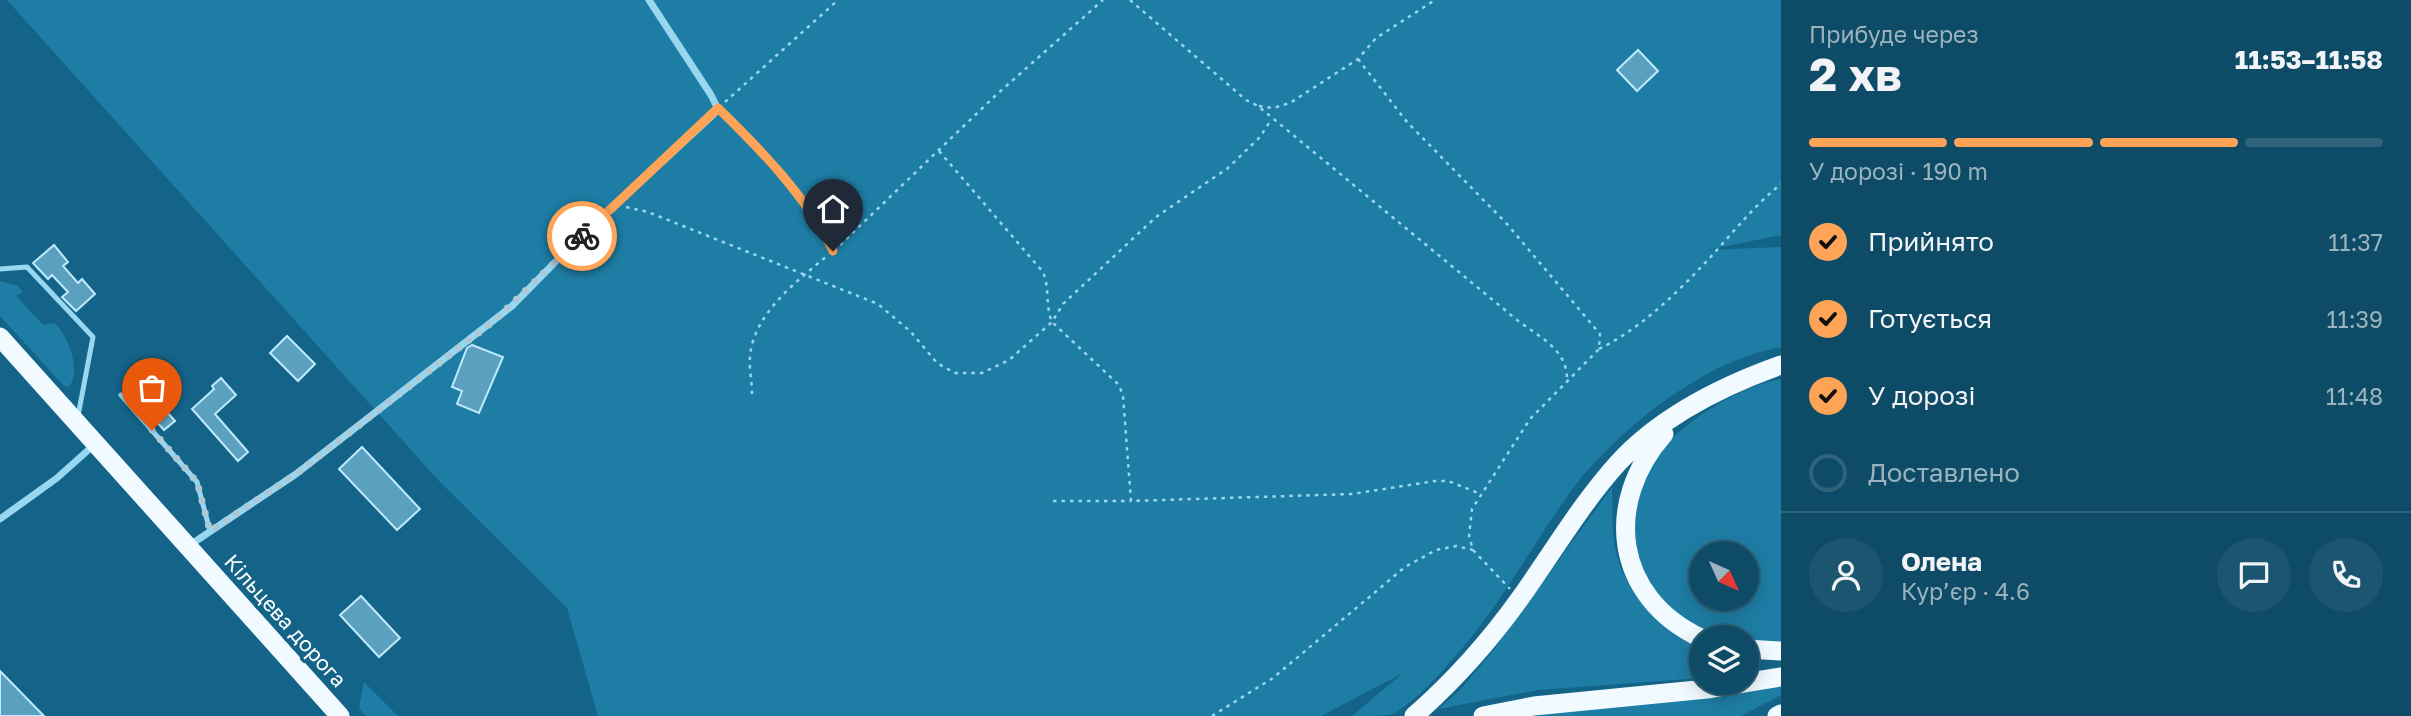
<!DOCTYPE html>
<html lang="uk">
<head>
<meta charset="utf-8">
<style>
	body { margin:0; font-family:"Golos Text",sans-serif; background:#1c556f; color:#f1f3f6; height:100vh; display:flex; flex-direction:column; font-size:26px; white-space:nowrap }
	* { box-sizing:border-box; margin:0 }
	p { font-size:23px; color:#9bb3bf }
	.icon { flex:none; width:38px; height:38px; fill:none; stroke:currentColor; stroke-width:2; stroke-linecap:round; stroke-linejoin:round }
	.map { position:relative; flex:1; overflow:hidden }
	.panel { display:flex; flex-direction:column; background:#0e4b66; width:630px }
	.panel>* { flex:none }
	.needle { width:46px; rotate:135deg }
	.tools { position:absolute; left:1689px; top:541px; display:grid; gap:14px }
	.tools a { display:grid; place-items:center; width:70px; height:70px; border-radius:50%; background:#0e4b66; box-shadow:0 4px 18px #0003,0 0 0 2px #2e637a; font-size:35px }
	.pin { position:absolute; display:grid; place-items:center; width:60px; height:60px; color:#fff; margin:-72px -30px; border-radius:50% 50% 50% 0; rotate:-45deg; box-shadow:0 0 7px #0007 }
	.pin .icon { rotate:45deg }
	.courier { position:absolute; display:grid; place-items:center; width:70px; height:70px; margin:-35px; border:5px solid #ffa457; border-radius:50%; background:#fff; color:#222; box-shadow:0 2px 9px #0007 }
	.headline em { font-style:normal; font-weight:700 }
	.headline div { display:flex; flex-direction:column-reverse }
	.headline { display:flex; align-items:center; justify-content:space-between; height:119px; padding:0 28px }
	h1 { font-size:46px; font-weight:700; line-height:52px }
	.bar { display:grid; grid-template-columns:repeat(4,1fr); gap:10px 7px; align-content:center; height:84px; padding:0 28px }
	.bar i { height:9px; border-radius:5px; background:#2e637a }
	.bar .selected { background:#ffa457 }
	.bar p { grid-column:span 4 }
	.line { display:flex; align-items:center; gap:18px; padding:0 28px; border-top:2px solid #2e637a }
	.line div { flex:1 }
	.round { display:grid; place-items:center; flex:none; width:74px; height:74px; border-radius:37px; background:#1c556f }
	ol { padding:0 28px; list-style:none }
	li { display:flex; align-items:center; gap:21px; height:77px }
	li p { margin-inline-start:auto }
	li .icon { padding:7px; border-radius:50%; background:#ffa457; color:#111; stroke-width:4 }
	li:last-child { color:#9bb3bf }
	li i { width:38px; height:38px; border:4px solid #2e637a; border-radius:50% }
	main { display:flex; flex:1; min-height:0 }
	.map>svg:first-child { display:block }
	.green { fill:#1e7da4; fill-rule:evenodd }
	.building { fill:#5ba1bf; stroke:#bfeafb; stroke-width:2 }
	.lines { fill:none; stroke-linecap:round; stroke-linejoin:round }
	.path { stroke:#99d6f0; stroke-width:2.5; stroke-dasharray:3.5 5; stroke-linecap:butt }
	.service { stroke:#99d6f0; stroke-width:5 }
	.minor { stroke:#99d6f0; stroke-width:7 }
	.trunk { stroke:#f0faff; stroke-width:19 }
	.done { stroke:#acc9d5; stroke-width:7; stroke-dasharray:0 12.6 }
	.route { stroke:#ffa457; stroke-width:9 }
	.labels { text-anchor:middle; stroke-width:7; stroke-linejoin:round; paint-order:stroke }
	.street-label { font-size:21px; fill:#fff; stroke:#136488 }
</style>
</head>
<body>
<main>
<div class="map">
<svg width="1781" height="716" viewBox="0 0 1781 716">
	<rect width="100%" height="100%" fill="#136488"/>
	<path class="green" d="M 7,0 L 1781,0 L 1781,235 L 1708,250 L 1781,247 L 1781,347 C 1704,360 1617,430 1571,491 C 1531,547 1499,608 1452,660 C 1438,676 1409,708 1389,715 C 1379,716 1362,716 1352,716 L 1403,673 L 1321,716 L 598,716 L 567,608 L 439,481 Z
		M 0,281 L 18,286 L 23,292 L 16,296 L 43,325 L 55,323 C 68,337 82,370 69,387 L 63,385 L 0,316 Z
		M 1781,379 L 1781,643 L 1747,641 L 1746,637 C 1664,637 1617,562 1641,485 C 1657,435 1732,388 1781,379 ZM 1701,553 L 1746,553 L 1746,598 L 1701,598 Z
		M 1612,487 C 1613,506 1611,528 1615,547 C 1624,594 1659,625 1701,645 L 1701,678 L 1538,690 L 1438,709 L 1460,690 L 1492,652 Z
		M 364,682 L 398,716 L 366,716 L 359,708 Z
		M 1781,686 L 1781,695 L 1741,716 L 1539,716 L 1535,713 L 1714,698 Z"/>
	<path class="building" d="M 1638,50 L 1658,71 L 1637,91 L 1617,70 Z
		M 54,245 L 68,262 L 63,266 L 78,283 L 82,279 L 95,294 L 76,311 L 62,297 L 68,292 L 52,275 L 48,279 L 33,263 Z
		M 287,336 L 315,364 L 298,381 L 270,353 Z
		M 472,345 L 503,357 L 479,413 L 457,404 L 462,391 L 452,387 L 467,348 Z
		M 221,378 L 236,395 L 215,414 L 248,452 L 238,461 L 192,409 L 214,389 L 212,386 Z
		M 139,381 L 175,421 L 164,430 L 129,391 Z
		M 362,447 L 420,509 L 397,530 L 339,469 Z
		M 361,596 L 400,638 L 379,657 L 340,615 Z
		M 0,671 L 44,716 L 0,716 Z"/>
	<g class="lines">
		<path class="path" d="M 1130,0 L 1246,100 L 1258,106 L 1517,320 C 1539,337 1568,349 1567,381
			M 1358,59 L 1407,122 L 1507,224 L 1600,334 L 1599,349 L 1530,419 L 1472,509 L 1469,536 L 1473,550 L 1510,589
			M 725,102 L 838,0
			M 1259,106 L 1273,108 L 1290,103 L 1358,59 L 1376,38 L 1435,0
			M 939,151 L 1043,272 C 1050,289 1045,305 1052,322 L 1119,385 L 1123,396 L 1131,501 L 1352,494 L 1435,481 L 1448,481 L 1481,494
			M 626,207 L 648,212 L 878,304 L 911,332 L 937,363 L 955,373 L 982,373 L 1009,360 L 1052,322 L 1063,304 L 1156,217 L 1228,168 L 1260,137 L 1271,120
			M 840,245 L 995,96 L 1103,0
			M 1599,349 C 1638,330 1673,297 1703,265 C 1729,238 1751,208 1781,184
			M 752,394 C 752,382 749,369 750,357 C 753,314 797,281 827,256
			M 1053,501 L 1131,501
			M 1212,716 L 1273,678 L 1405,567 L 1436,550 L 1456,546 L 1473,550"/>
		<path class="service" d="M 718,109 C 761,150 807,197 833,252
			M 0,269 L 27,267 L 93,337 L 78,416
			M 121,395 L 197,482 L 210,531"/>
		<path class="minor" d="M 0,519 L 57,478 L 95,444
			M 190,545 L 296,474 L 512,306 L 572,245 L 713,115 L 718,109 L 711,95 L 649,0"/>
		<path class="trunk" d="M 0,337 L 340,716
			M 1664,434 C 1603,503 1614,597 1701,638
			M 1746,649 L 1781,651
			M 1414,716 C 1455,680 1489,642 1521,597 C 1553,552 1581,504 1618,463 C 1661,416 1722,386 1781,365
			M 1483,716 L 1534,706 L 1707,689 L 1781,677
			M 1777,716 L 1781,714"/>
	</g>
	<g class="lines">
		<path class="done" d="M 152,430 L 197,482 L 210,531 L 296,474 L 495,320 L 582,236"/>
		<path class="route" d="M 582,236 L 718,108 C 761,150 807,197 833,251"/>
	</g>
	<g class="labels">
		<g class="street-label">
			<text transform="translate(285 621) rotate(48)" y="7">Кільцева дорога</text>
		</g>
	</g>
</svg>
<div class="tools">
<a><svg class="needle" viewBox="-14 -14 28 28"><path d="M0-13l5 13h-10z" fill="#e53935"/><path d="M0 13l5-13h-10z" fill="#9bb3bf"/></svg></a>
<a><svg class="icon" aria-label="layers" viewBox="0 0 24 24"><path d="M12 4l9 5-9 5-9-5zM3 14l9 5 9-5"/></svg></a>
</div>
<div class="pin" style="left:152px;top:430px;background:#ea580c"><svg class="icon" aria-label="bag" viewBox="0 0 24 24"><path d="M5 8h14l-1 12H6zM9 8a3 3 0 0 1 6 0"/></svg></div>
<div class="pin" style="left:833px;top:251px;background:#1f2937"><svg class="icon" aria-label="home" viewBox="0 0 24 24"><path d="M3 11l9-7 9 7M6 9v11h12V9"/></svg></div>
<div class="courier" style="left:582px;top:236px"><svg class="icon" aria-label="bike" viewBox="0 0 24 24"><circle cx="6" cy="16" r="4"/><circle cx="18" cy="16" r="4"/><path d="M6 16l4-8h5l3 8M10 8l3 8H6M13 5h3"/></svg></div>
</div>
<section class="panel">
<div class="headline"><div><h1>2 хв</h1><p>Прибуде через</p></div><em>11:53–11:58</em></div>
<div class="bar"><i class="selected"></i><i class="selected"></i><i class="selected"></i><i></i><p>У дорозі · 190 m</p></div>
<ol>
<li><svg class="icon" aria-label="check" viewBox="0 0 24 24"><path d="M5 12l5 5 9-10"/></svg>Прийнято<p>11:37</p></li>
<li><svg class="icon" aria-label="check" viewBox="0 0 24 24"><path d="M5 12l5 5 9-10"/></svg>Готується<p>11:39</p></li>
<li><svg class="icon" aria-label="check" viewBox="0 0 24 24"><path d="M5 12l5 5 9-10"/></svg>У дорозі<p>11:48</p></li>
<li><i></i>Доставлено</li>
</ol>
<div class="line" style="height:126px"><a class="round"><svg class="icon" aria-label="person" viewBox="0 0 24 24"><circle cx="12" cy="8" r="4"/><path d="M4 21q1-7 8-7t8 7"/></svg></a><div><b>Олена</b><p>Кур’єр · 4.6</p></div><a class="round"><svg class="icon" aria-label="chat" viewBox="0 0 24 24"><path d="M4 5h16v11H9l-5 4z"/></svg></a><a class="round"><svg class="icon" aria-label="phone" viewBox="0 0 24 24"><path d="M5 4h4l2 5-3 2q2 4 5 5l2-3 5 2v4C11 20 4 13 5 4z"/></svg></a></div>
</section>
</main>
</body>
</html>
